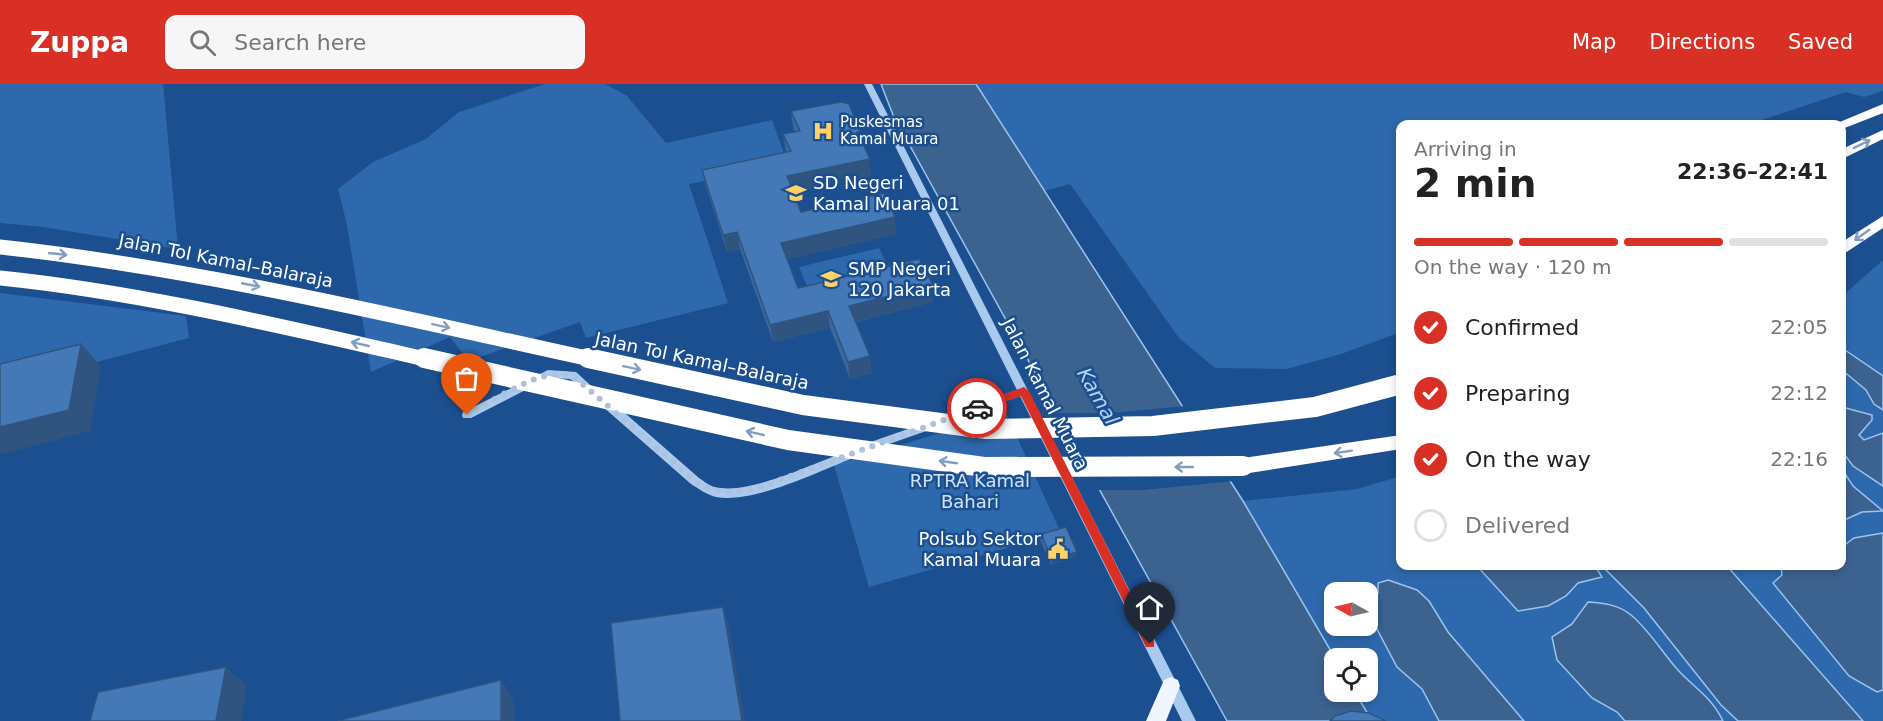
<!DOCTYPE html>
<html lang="en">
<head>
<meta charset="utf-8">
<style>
	body { margin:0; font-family:"DejaVu Sans",sans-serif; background:#f6f6f6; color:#222; height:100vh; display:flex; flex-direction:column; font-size:22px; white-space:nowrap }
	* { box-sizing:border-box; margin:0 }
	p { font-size:20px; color:#767676 }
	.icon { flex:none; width:33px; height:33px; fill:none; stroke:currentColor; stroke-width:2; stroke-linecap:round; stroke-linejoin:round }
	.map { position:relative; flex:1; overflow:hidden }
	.side { position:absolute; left:1396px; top:36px; width:450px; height:450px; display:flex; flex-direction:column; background:#fff; border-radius:12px; box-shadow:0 3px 9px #0003 }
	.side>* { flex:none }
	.needle { width:39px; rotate:278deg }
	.fabs { position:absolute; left:1324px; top:498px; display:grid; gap:12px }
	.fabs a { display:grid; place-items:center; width:54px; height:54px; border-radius:12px; background:#fff; box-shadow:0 3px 9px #0003; font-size:30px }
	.pin { position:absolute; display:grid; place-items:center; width:51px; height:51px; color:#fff; margin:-62px -26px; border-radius:50% 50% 50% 0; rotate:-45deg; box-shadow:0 0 6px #0007 }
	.pin .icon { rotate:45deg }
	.courier { position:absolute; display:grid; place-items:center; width:60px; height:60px; margin:-30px; border:4px solid #d93025; border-radius:50%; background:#fff; color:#222; box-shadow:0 2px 8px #0007 }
	.headline em { font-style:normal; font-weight:700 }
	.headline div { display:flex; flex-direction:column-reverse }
	.headline { display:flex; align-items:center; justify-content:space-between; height:102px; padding:0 18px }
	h1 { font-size:39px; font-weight:700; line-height:45px }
	.bar { display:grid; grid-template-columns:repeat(4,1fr); gap:9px 6px; align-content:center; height:72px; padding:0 18px }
	.bar i { height:8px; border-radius:4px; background:#e0e0e0 }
	.bar .selected { background:#d93025 }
	.bar p { grid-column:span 4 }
	ol { padding:0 18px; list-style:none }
	li { display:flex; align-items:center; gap:18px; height:66px }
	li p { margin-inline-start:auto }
	li .icon { padding:6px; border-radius:50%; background:#d93025; color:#fff; stroke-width:4 }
	li:last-child { color:#767676 }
	li i { width:33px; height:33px; border:3px solid #e0e0e0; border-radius:50% }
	header { display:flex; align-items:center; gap:36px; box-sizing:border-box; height:84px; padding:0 30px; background:#d93025; color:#fff }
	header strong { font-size:28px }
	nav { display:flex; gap:33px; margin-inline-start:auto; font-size:21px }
	.search { width:420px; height:54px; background:#f6f6f6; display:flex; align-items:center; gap:15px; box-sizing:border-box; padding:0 21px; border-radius:12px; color:#767676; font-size:22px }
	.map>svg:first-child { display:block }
	.green { fill:#2e69ad; fill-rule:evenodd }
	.water { fill:#3c6290; stroke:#9cc4f0; stroke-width:1.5 }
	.pier { fill:#1b4f8f }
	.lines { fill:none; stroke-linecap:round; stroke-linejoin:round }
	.minor { fill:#a9c9ee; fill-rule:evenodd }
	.major { fill:#f0f6ff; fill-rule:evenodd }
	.highway { fill:#fff; fill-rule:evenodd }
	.highway-bridge-far1 { stroke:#fff; stroke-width:15 }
	.highway-bridge { stroke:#fff; stroke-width:20 }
	.wall { fill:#3a679d }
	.shaded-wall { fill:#305480 }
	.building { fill:#4478b7; stroke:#305480; stroke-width:1.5 }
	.oneway { stroke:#829ec1 }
	.route { fill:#d93025 }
	.done { stroke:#afc1d8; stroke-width:6; stroke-dasharray:0 10.8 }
	.labels { text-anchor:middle; stroke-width:5; stroke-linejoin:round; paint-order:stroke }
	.far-poi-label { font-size:15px; fill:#fff; stroke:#1b4f8f; text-anchor:start }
	.poi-label { font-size:18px; fill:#fff; stroke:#1b4f8f; text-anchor:start }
	.street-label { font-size:18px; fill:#fff; stroke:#1b4f8f }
	.park-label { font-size:18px; fill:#cfe3fa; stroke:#1b4f8f }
	.water-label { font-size:20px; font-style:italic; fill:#b5d3f5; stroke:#1b4f8f }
</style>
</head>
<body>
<header>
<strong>Zuppa</strong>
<div class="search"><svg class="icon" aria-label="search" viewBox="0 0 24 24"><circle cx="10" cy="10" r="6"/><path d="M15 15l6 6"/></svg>Search here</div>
<nav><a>Map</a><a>Directions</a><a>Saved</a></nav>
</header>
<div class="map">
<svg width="1883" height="637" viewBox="0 0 1883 637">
	<rect width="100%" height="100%" fill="#1b4f8f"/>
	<path class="green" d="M 0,0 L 163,0 L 178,165 L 43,143 L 0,139 Z
		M 545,0 L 605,0 L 627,12 L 666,59 L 772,36 L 788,80 L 689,100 L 728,219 L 586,254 L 580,238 L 469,277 L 450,253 L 371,288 L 347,141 L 338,105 L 373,78 L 426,55 L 459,28 Z
		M 976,0 L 1883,0 L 1883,7 L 1864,13 L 1846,8 L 1750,40 L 1401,40 L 1401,248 L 1341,270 L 1287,285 L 1215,284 L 1179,254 L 1070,100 L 1044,107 Z
		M 879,164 L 894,194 L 812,214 L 799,183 Z
		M 1883,176 L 1883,637 L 1372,637 L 1355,608 L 1368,608 L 1368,574 L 1335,574 L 1243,417 L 1357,405 L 1401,392 L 1401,482 L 1842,482 L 1842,212 ZM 1335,508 L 1368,508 L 1368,542 L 1335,542 Z
		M 0,209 L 186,232 L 189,254 L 0,303 Z
		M 1006,329 L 1061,449 L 869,503 L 834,381 Z"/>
	<path class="water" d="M 881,0 L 976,0 L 1243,417 L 1335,574 L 1335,608 L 1355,608 L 1372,637 L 1227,637 L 893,31 Z
		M 1842,264 L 1883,292 L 1883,326 L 1874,320 L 1866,306 L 1842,286 Z
		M 1842,323 L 1872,331 L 1872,336 L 1859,351 L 1864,356 L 1883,349 L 1883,402 L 1853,382 L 1842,367 Z
		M 1842,385 L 1853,402 L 1883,427 L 1862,428 L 1842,437 Z
		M 1883,449 L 1883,606 L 1877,608 L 1849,592 L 1773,499 L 1782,491 L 1781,482 L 1842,482 L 1842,463 L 1854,454 Z
		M 1477,482 L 1595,482 L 1602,493 L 1578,499 L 1566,512 L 1548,522 L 1518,527 Z
		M 1602,482 L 1727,482 L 1863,637 L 1738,637 L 1721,621 L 1644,524 Z
		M 1388,496 L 1417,506 L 1429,517 L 1448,548 L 1524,637 L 1439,637 L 1422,605 L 1397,583 L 1368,528 L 1368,512 L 1378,509 L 1378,499 Z
		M 1588,518 C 1604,519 1619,521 1631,531 C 1649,546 1662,568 1677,585 C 1693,603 1712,613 1723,637 L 1625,637 L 1617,628 L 1592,614 L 1557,576 L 1552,553 L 1572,540 Z"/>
	<path class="pier" d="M 1186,322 L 1234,397 L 1143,406 L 1097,406 L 1055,329 L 1110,329 Z"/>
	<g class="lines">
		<path class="minor" d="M 864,0 L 872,0 L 1196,637 L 1182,637 L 1020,312 L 945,339 L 941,338 L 940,335 L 941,332 L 1017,306 Z
			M 548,286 L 576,288 L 599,309 L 594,313 L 570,295 L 549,294 L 471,334 L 463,334 L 462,331 L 463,328 Z
			M 606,315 L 610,316 L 699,394 C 704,397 709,402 715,403 C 751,412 819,376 854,365 L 858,366 L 859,369 L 858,372 C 821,386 755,420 716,413 C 707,411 699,405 691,400 L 602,322 L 601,319 Z
			M 928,338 L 932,339 L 933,342 L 932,345 L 869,367 L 865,366 L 864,363 L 865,360 Z"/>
		<path class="major" d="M 1171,593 L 1178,596 L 1180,602 L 1166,637 L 1146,637 L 1164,596 Z"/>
		<path class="highway" d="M 1883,20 L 1883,29 L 1842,45 L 1842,40 L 1835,40 Z
			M 1883,46 L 1883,55 L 1842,75 L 1842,65 Z
			M 1883,132 L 1883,144 L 1842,171 L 1842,158 Z
			M 1401,351 L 1401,365 L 1243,390 L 1236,387 L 1234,382 L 1236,377 L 1243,374 Z"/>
		<path class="highway-bridge-far1" d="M 0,163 C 201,185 398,233 595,276
			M 0,194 C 145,209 288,244 430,276"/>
		<path class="highway-bridge" d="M 424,274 L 788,356 L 984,383 L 1243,382
			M 588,274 L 803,321 L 986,345 L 1153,342 L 1315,323 L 1401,300"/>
	</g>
	<path class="wall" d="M 791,27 L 860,54 L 871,92 L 793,108 L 801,128 L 896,150 L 787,175 L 798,204 L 933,201 L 933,218 L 856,238 L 872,289 L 850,295 L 830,244 L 773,258 L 740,165 L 727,168 L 706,103 L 702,86 L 786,68 L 783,50 L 795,48 L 793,44 Z
		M 1041,450 L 1077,468 L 1076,473 L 1051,481 L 1040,456 Z"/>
	<path class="shaded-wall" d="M 870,75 L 871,92 L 789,109 L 787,92 Z
		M 895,133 L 896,150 L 783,176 L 781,159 Z
		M 737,148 L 740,165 L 727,168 L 723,151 Z
		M 933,201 L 933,218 L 851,239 L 849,222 Z
		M 828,227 L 830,244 L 773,258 L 770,241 Z
		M 81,260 L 101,282 L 90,347 L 0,371 L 0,343 Z
		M 870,272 L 872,289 L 850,295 L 848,278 Z
		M 1077,468 L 1076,473 L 1051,481 L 1052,475 Z
		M 723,523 L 729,542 L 745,637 L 742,637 Z
		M 226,583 L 247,602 L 241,637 L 216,637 Z
		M 501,596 L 514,615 L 514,637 L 501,637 Z"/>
	<path class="building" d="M 841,18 L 849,20 L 860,48 L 857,48 L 870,75 L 787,92 L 801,128 L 884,109 L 895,133 L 781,159 L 798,204 L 919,175 L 933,201 L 849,222 L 870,272 L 848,278 L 828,227 L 770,241 L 737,148 L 723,151 L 702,86 L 791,67 L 783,50 L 800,47 L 791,27 Z
		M 81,260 L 69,326 L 0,343 L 0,280 Z
		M 1066,443 L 1077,468 L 1052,475 L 1041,450 Z
		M 723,523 L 742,637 L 620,637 L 611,539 Z
		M 226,583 L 216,637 L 90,637 L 98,608 Z
		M 501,596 L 501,637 L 337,637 Z
		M 1351,627 L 1369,629 L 1386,637 L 1330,637 L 1335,632 Z"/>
	<defs><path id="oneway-shaft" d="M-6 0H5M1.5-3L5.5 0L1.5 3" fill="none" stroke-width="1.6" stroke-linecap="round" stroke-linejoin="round" transform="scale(1.5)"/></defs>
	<g class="oneway">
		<use href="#oneway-shaft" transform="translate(1862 60) rotate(-26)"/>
		<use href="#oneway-shaft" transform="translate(1862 151) rotate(145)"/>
		<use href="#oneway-shaft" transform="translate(58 170) rotate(6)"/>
		<use href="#oneway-shaft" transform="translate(251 201) rotate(11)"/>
		<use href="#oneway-shaft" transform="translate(441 242) rotate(12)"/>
		<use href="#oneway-shaft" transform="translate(360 260) rotate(-167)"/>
		<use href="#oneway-shaft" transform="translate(632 284) rotate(12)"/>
		<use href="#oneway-shaft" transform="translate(755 349) rotate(-167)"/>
		<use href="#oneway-shaft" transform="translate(1343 368) rotate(171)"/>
		<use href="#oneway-shaft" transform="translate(948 378) rotate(-172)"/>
		<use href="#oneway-shaft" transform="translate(1184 383) rotate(180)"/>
	</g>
	<path class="route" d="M 1024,303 L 1029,307 L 1154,556 L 1154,563 L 1146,563 L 1021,312 L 977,327 L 973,324 L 974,321 Z"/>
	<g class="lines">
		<path class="done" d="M 467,331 C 496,316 539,283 572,291 L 695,397 C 718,413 738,409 763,402 L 977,324"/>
	</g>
	<defs>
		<g id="hospital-bare" transform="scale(1.62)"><path d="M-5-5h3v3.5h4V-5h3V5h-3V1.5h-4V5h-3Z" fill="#ffd166" stroke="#1b4f8f" stroke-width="2.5" paint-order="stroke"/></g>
		<g id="school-bare" transform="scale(1.62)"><path d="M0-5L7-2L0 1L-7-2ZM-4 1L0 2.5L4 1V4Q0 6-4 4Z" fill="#ffd166" stroke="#1b4f8f" stroke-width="2.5" paint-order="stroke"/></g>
		<g id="civic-bare" transform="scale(1.62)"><path d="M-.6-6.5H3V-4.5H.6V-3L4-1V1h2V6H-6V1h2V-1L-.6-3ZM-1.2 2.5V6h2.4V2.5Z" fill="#ffd166" stroke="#1b4f8f" stroke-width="2.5" paint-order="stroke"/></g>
	</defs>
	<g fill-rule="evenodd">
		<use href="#hospital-bare" x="823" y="47"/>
		<use href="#school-bare" x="796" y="109"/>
		<use href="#school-bare" x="831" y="195"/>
		<use href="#civic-bare" x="1058" y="465"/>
	</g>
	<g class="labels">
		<g class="far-poi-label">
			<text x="840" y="43">Puskesmas<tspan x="840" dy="17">Kamal Muara</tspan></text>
		</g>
		<g class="poi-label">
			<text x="813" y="105">SD Negeri<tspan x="813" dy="21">Kamal Muara 01</tspan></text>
			<text x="848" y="191">SMP Negeri<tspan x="848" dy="21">120 Jakarta</tspan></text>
			<text x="1041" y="461" text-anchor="end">Polsub Sektor<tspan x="1041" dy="21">Kamal Muara</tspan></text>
		</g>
		<g class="street-label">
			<text transform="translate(226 177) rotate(11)" y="6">Jalan Tol Kamal–Balaraja</text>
			<text transform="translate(702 277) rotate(12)" y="6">Jalan Tol Kamal–Balaraja</text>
			<text transform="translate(1045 310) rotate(63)" y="6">Jalan Kamal Muara</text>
		</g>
		<g class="park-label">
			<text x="970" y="403">RPTRA Kamal<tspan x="970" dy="21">Bahari</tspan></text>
		</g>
		<g class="water-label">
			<text transform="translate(1098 312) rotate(60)" y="7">Kamal</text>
		</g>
	</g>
</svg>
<div class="fabs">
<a><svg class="needle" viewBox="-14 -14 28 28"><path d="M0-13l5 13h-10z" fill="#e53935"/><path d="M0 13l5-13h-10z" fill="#767676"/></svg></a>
<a><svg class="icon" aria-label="locate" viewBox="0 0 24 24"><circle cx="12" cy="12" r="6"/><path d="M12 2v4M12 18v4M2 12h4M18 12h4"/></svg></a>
</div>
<div class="pin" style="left:467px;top:331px;background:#ea580c"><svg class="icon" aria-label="bag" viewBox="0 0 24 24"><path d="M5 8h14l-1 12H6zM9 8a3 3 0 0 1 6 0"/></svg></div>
<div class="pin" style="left:1150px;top:560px;background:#1f2937"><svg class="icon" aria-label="home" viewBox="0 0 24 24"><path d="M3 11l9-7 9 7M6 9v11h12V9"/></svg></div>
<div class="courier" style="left:977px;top:324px"><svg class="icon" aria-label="car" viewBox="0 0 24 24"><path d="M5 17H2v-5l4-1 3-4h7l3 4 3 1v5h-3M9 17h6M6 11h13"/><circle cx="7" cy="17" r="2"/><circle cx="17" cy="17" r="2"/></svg></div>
<section class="side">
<div class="headline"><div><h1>2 min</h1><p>Arriving in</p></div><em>22:36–22:41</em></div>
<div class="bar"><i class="selected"></i><i class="selected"></i><i class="selected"></i><i></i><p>On the way · 120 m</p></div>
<ol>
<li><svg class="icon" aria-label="check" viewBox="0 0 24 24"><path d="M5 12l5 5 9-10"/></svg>Confirmed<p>22:05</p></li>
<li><svg class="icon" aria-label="check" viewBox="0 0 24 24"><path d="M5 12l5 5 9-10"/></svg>Preparing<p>22:12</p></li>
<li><svg class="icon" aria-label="check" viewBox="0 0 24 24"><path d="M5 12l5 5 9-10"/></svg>On the way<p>22:16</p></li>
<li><i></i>Delivered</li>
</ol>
</section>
</div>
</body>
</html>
